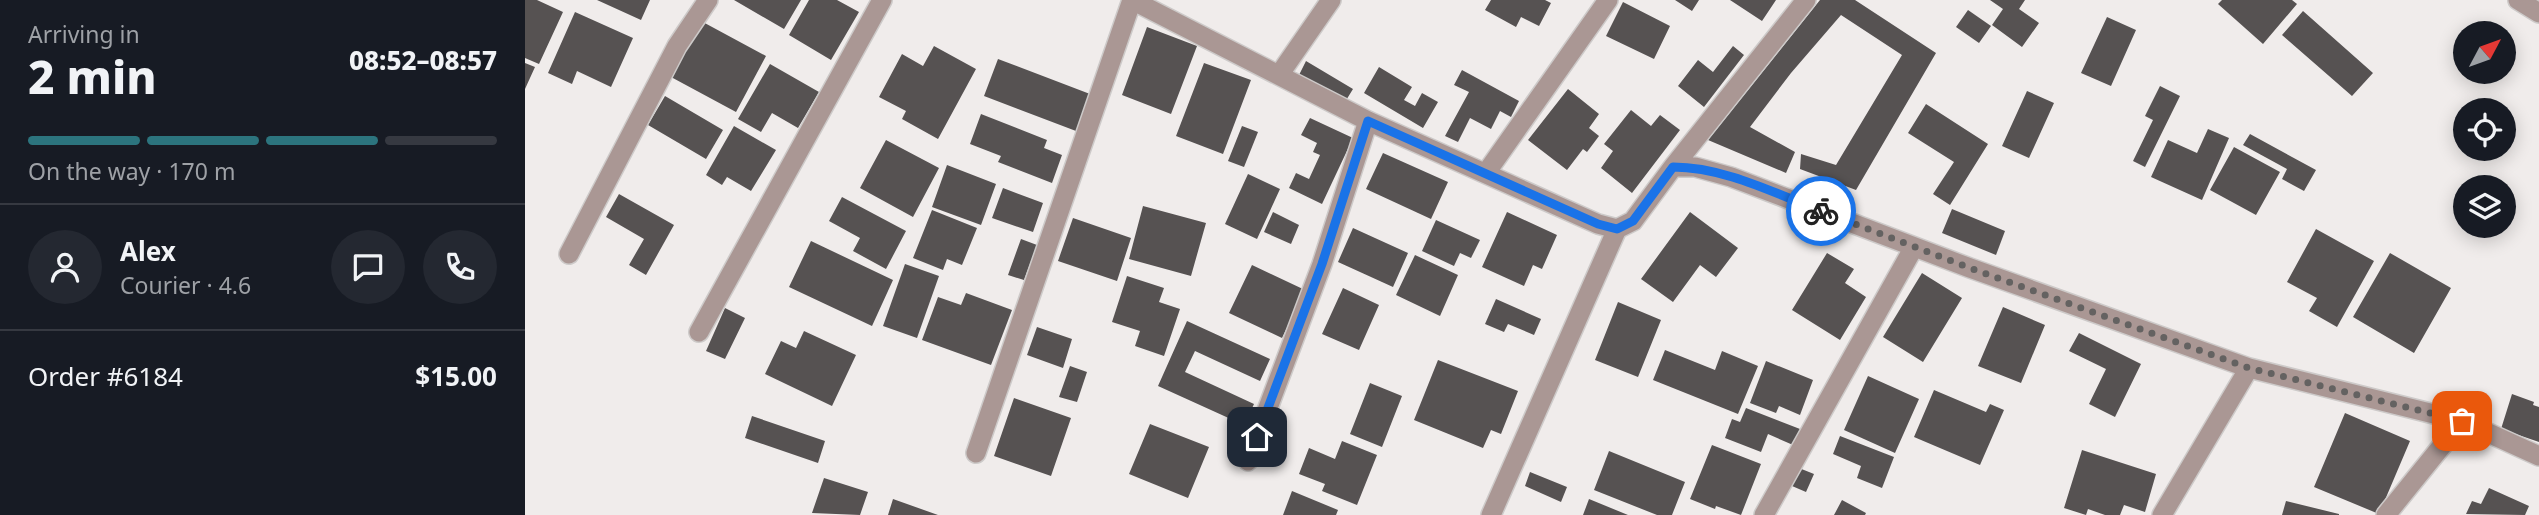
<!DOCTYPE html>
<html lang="en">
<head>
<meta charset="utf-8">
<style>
	body { margin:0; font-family:"Noto Sans",sans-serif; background:#242831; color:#f1f3f6; height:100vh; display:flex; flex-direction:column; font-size:26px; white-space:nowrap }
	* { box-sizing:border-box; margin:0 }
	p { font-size:23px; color:#9ea1a6 }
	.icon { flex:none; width:38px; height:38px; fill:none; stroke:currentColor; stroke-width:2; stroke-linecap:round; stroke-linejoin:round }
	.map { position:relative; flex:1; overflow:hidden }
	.drawer { display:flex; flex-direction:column; background:#171b24; width:525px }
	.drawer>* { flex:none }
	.needle { width:46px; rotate:49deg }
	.tools { position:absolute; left:1928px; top:21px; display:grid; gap:14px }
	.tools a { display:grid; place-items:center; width:63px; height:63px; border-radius:50%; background:#171b24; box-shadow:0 4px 18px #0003; font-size:35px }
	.pin { position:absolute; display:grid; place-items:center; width:60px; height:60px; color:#fff; margin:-30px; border-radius:14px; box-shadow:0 4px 10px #0006 }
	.courier { position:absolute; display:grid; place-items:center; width:70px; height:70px; margin:-35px; border:5px solid #1a73e8; border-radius:50%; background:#fff; color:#222; box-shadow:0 2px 9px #0007 }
	.overview em { font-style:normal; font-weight:800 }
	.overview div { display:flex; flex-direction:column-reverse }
	.overview { display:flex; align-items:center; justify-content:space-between; height:119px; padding:0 28px }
	h1 { font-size:46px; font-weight:800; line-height:52px }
	.bar { display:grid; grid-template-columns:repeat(4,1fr); gap:10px 7px; align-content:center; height:84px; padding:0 28px }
	.bar i { height:9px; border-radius:5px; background:#363941 }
	.bar .active { background:#2c747e }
	.bar p { grid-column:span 4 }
	.line { display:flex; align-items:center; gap:18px; padding:0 28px; border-top:2px solid #363941 }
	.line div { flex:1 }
	.round { display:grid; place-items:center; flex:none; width:74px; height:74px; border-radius:37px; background:#242831 }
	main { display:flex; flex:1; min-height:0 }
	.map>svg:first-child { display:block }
	.building { fill:#565252 }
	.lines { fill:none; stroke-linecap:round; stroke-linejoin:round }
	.minor-casing { stroke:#cdcac9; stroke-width:22 }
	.minor { stroke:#aa9794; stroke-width:19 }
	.done { stroke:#646261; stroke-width:7; stroke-dasharray:0 12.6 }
	.route { stroke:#1a73e8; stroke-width:9 }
</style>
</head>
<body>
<main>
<section class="drawer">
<div class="overview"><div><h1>2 min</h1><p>Arriving in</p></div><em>08:52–08:57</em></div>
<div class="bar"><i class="active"></i><i class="active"></i><i class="active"></i><i></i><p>On the way · 170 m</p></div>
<div class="line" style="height:126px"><a class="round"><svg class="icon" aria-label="person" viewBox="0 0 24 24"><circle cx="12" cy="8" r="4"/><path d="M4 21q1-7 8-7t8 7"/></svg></a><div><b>Alex</b><p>Courier · 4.6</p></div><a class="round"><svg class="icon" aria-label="chat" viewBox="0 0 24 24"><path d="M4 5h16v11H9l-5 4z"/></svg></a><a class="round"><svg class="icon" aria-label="phone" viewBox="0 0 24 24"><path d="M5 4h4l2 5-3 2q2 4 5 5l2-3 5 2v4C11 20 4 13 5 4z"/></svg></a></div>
<div class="line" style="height:91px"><div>Order #6184</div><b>$15.00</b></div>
</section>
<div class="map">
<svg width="2014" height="515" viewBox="0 0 2014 515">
	<rect width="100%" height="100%" fill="#f0eceb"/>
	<path class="building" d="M 0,0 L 12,0 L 38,12 L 14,64 L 0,58 Z
		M 72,0 L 125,0 L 116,20 Z
		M 209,0 L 276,0 L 259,29 Z
		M 284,0 L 312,0 L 334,12 L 306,60 L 264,35 Z
		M 966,0 L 1020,0 L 1026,3 L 1014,26 L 996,17 L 991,27 L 960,10 Z
		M 1150,0 L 1174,0 L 1167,11 Z
		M 1205,0 L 1251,0 L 1237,21 Z
		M 1295,0 L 1330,0 L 1411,53 L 1331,190 L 1275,169 L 1276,154 L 1311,165 L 1377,55 L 1316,15 L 1266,73 L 1225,127 L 1270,152 L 1261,173 L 1183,140 Z
		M 1465,0 L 1500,0 L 1494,9 L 1514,23 L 1497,47 L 1467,25 L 1478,9 Z
		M 1697,0 L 1767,0 L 1772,4 L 1738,44 L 1693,4 Z
		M 1098,2 L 1145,26 L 1129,59 L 1081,36 Z
		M 1443,10 L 1466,26 L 1454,43 L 1431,27 Z
		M 1778,11 L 1848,73 L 1827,96 L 1757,35 Z
		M 50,12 L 108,38 L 86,87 L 52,71 L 47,84 L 23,73 Z
		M 1582,17 L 1611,30 L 1586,86 L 1556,73 Z
		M 176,21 L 241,56 L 211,112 L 146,77 Z
		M 622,27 L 672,46 L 646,114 L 597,95 Z
		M 409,46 L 451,69 L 413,139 L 377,119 L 381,111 L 354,97 L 377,54 L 398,66 Z
		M 1208,46 L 1219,55 L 1179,107 L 1153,86 L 1173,60 L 1188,72 Z
		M 473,59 L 565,94 L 551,131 L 459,96 Z
		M 781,61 L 828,89 L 820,102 L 774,75 Z
		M 0,63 L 10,67 L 0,89 Z
		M 679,63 L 726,80 L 698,154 L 651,136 Z
		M 245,64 L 294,92 L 273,128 L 247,113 L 236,132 L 213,119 Z
		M 854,67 L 887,87 L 879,100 L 890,106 L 897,93 L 913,102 L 898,128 L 839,93 Z
		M 937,70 L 994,101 L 986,117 L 975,111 L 966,129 L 945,118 L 933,142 L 920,136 L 944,92 L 929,85 Z
		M 1635,86 L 1655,96 L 1620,167 L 1608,161 L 1628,120 L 1620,116 Z
		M 1043,89 L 1074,114 L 1064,128 L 1074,136 L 1062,152 L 1058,149 L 1042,170 L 1003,140 Z
		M 1502,91 L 1529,103 L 1504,158 L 1477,146 Z
		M 140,96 L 198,130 L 181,159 L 123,125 Z
		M 1401,104 L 1463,144 L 1425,205 L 1408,194 L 1429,162 L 1383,133 Z
		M 1106,110 L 1126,126 L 1135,115 L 1155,130 L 1107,193 L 1076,168 L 1088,151 L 1079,144 Z
		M 456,114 L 522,140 L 519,148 L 537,155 L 527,183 L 473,162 L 476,156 L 445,144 Z
		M 785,118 L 828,138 L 797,204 L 764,188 L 771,173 L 784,179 L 795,155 L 788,152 L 792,143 L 776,135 Z
		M 209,126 L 251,150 L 226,191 L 202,177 L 197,185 L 181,175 Z
		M 717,126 L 733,132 L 719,167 L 703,161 Z
		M 1683,129 L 1704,138 L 1677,200 L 1626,177 L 1643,140 L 1672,153 Z
		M 1725,134 L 1791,170 L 1779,191 L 1757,179 L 1762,169 L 1718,145 Z
		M 361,140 L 414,168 L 388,217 L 335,188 Z
		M 1709,147 L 1755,172 L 1731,215 L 1685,190 Z
		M 858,153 L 923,182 L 906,219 L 841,189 Z
		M 422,165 L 471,184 L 456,225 L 407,207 Z
		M 723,174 L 755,189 L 732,239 L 700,224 Z
		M 478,188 L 518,203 L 508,232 L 467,218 Z
		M 94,194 L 149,225 L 121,275 L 104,265 L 119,239 L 81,217 Z
		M 317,197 L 381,231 L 361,269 L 328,251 L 335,238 L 304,221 Z
		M 618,206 L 681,223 L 666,276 L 604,259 Z
		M 1427,209 L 1480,231 L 1471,255 L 1417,233 Z
		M 407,210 L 452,228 L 437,265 L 422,259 L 418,270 L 388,258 Z
		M 748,212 L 774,225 L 766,244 L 739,232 Z
		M 982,212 L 1032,235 L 1017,269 L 1008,265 L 999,286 L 957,267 Z
		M 1165,212 L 1213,248 L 1191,277 L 1175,265 L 1148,302 L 1116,279 Z
		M 548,218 L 606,238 L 592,281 L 533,261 Z
		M 911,220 L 955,240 L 946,258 L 935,253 L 929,266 L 897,251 Z
		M 828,228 L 883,253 L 868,287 L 813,262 Z
		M 1791,229 L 1849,261 L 1812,327 L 1784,311 L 1792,298 L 1762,282 Z
		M 496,239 L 512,245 L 499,280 L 483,275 Z
		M 286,241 L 368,280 L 347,326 L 264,287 Z
		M 1302,253 L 1329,269 L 1320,283 L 1341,297 L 1315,340 L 1267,310 Z
		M 1865,253 L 1926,288 L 1889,353 L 1828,317 Z
		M 890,255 L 933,275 L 915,316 L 871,295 Z
		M 380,264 L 414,276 L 392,338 L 358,326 Z
		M 727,265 L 780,290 L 757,338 L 704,313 Z
		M 1397,273 L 1437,298 L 1398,362 L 1358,337 Z
		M 602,276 L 639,288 L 634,302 L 655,309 L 639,356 L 610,346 L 615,331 L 587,322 Z
		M 818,288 L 854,305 L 834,350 L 797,334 Z
		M 441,293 L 487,310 L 466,365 L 397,340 L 413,297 L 436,305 Z
		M 971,299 L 1016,319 L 1009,335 L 983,324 L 979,332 L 960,324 Z
		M 1093,302 L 1136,320 L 1113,377 L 1070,360 Z
		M 1478,307 L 1520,325 L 1496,383 L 1453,366 Z
		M 200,308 L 220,318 L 200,359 L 181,351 Z
		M 662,321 L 745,359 L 735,381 L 670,351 L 660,372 L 729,404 L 719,425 L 633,386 Z
		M 512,327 L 547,339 L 538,368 L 502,355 Z
		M 279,331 L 331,355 L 307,406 L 240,374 L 256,341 L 271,348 Z
		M 1554,333 L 1616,364 L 1590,417 L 1564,404 L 1581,369 L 1544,351 Z
		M 1140,350 L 1190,370 L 1197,351 L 1233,366 L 1213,414 L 1128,380 Z
		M 913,360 L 993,391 L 976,434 L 966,430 L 958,448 L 889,420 Z
		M 1241,361 L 1288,380 L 1275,415 L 1254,406 L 1251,413 L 1225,403 Z
		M 545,366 L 562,372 L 552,402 L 534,397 Z
		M 1343,376 L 1394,399 L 1370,453 L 1319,430 Z
		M 845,383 L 877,396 L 857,447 L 825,434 Z
		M 1409,390 L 1461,412 L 1465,404 L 1479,410 L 1455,465 L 1389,437 Z
		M 1987,394 L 2009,402 L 2008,405 L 2014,407 L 2014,442 L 1976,429 Z
		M 489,398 L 546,418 L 526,476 L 469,456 Z
		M 1221,408 L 1275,429 L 1268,445 L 1243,434 L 1236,452 L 1200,438 L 1207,419 L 1215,422 Z
		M 1820,413 L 1885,441 L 1854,514 L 1789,487 Z
		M 227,416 L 300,441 L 293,463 L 220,438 Z
		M 625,424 L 684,447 L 663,498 L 604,474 Z
		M 1315,436 L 1369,457 L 1357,488 L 1332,478 L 1336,466 L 1308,454 Z
		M 817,441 L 852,455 L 832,505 L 797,491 L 800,484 L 774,474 L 784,448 L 810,459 Z
		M 1187,445 L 1236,464 L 1216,515 L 1191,506 L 1190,509 L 1165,499 Z
		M 1557,450 L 1631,474 L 1620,512 L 1599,505 L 1595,515 L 1580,515 L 1563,509 L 1561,515 L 1539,508 Z
		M 1084,451 L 1160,482 L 1147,515 L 1132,515 L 1069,490 Z
		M 1274,468 L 1289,474 L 1281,492 L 1267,486 Z
		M 1005,472 L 1042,487 L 1036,502 L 1000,486 Z
		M 299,478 L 343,492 L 335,515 L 287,513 Z
		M 1964,488 L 2004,506 L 2000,515 L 1941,514 L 1947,501 L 1956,504 Z
		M 767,491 L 813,510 L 811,515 L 758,515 Z
		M 368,499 L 413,515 L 363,515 Z
		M 1064,499 L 1103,515 L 1058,515 Z
		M 1317,500 L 1341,513 L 1340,515 L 1309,515 Z
		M 1761,501 L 1814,514 L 1814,515 L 1757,515 Z"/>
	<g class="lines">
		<g class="minor-casing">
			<path id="minor" d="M 607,0 L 843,121 L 1073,224 L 1092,229 L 1108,221 L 1148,167 L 1170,167 L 1206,177 L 1445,268 L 1724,368 L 1937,421 L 2014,456
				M 1993,0 L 2014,13
				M 754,75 L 806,0
				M 1148,167 L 1281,0
				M 961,173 L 1083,0
				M 44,254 L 152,46 L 183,0
				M 174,332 L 357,0
				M 451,453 L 607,0
				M 723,461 L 797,264 L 843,121
				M 966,515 L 1092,229
				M 1239,515 L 1389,247
				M 1637,515 L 1724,368
				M 1861,515 L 1937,421"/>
		</g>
		<use href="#minor" class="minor"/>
	</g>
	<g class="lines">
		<path class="done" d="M 1296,211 L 1445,268 L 1724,368 L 1937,421"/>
		<path class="route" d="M 732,437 L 797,264 L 843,121 L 1073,224 L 1092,229 L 1108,221 L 1148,167 C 1199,167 1249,193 1296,211"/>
	</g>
</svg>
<div class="tools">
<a><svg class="needle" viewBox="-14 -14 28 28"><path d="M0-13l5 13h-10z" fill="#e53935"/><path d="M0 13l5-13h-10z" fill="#9ea1a6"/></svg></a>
<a><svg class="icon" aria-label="locate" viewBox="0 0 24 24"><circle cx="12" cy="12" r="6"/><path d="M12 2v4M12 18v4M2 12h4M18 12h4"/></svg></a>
<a><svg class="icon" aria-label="layers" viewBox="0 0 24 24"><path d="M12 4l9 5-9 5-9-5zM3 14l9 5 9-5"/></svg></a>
</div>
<div class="pin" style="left:1937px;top:421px;background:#ea580c"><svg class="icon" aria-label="bag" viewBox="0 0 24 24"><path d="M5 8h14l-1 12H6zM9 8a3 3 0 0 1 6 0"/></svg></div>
<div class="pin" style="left:732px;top:437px;background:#1f2937"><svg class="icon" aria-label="home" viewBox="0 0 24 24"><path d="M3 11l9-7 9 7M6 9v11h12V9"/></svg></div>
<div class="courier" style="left:1296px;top:211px"><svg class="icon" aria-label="bike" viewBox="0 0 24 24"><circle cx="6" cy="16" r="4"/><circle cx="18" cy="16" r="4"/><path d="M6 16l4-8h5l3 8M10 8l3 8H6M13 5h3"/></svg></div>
</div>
</main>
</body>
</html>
